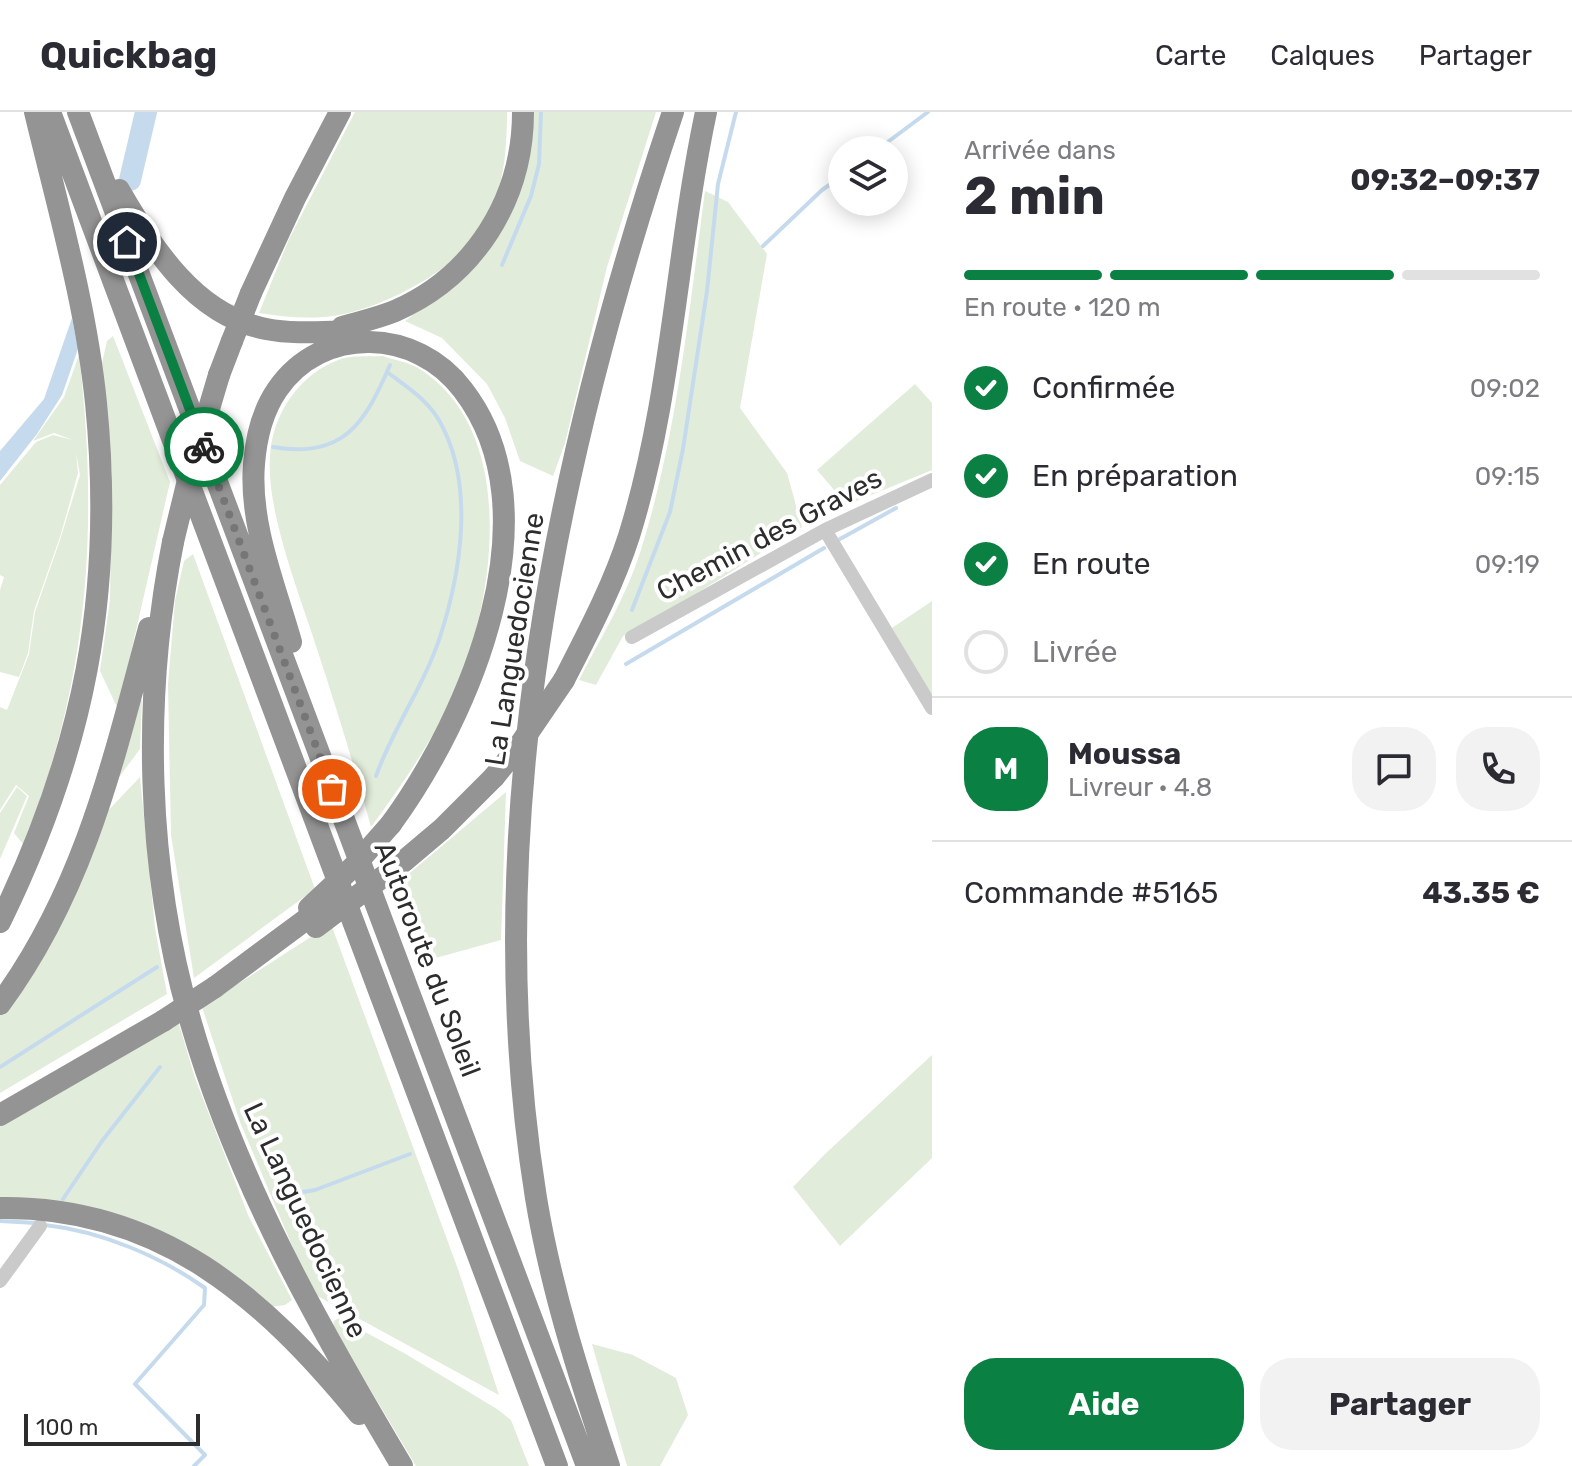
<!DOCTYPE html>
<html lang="fr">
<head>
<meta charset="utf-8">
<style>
	body { margin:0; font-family:Rubik,sans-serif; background:#f2f2f3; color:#2b2b33; height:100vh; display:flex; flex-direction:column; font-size:30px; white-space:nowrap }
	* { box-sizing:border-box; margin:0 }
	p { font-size:26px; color:#7c7c81 }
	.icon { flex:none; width:44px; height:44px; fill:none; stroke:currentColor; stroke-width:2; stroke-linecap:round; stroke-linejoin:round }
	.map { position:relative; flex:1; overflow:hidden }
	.sheet { display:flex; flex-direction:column; background:#fff; width:640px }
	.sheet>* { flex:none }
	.buttons { position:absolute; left:828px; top:24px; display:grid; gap:16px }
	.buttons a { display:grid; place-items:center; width:80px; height:80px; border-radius:50%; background:#fff; box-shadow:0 4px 20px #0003; font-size:40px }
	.scale { position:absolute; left:24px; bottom:20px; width:176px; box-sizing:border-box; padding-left:8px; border:4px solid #2d2d2d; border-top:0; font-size:22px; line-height:28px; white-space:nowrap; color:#2d2d2d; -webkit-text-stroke:6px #fff; paint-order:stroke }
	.pin { position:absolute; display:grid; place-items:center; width:68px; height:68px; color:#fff; margin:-34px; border:4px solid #fff; border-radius:50%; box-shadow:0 2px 8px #0007 }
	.courier { position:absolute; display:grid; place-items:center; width:80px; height:80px; margin:-40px; border:6px solid #0b8043; border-radius:50%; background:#fff; color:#222; box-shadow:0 2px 10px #0007 }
	.overview em { font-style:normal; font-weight:700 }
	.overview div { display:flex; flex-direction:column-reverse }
	.overview { display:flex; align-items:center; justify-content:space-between; height:136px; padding:0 32px }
	h1 { font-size:52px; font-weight:700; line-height:60px }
	.bar { display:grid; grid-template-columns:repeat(4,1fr); gap:12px 8px; align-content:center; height:96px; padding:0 32px }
	.bar i { height:10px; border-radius:6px; background:#e1e1e2 }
	.bar .active { background:#0b8043 }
	.bar p { grid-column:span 4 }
	.line { display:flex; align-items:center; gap:20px; padding:0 32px; border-top:2px solid #e1e1e2 }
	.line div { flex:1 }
	.round { display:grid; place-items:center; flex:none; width:84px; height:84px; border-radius:32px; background:#f2f2f3 }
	ol { padding:0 32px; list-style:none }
	li { display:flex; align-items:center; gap:24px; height:88px }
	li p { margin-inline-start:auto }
	li .icon { padding:8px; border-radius:50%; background:#0b8043; color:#fff; stroke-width:4 }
	li:last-child { color:#7c7c81 }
	li i { width:44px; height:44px; border:4px solid #e1e1e2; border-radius:50% }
	.button { display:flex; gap:16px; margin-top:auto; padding:16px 32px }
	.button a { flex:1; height:92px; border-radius:32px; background:#0b8043; color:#fff; font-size:32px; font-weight:700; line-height:92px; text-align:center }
	.button a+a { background:#f2f2f3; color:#2b2b33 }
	header { display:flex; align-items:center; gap:48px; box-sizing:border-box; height:112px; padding:0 40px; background:#fff; border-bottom:2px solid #e1e1e2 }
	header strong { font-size:38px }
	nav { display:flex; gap:44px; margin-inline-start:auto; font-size:28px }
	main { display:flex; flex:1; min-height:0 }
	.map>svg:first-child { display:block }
	.green { fill:#e2ecda }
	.water { fill:#c5dbed }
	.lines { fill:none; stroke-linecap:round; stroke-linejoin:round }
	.stream { stroke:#c5dbed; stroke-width:4 }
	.river { stroke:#c5dbed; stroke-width:22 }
	.minor { stroke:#cacaca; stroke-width:14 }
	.highway { stroke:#949494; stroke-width:22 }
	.highway-bridge { stroke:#949494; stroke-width:22 }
	.done { stroke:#767676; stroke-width:8; stroke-dasharray:0 14.4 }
	.route { stroke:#0b8043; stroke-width:10 }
	.labels { text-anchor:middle; stroke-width:8; stroke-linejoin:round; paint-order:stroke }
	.street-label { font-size:28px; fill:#2d2d2d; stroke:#fff }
</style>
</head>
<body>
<header>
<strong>Quickbag</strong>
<nav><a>Carte</a><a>Calques</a><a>Partager</a></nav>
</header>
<main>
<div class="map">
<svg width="932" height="1354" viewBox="0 0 932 1354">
	<rect width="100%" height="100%" fill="#fff"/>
	<path class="green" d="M 355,0 L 507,0 C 507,32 505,68 491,97 C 485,108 477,124 468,134 C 438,166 382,195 339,203 C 312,208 285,205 259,201 L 289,127 Z
		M 530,0 L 656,0 L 607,155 L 565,331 L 553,364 L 520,349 L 505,306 L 487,272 L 442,226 L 405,209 L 461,167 Z
		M 705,79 L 728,90 L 767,142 L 740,296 L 787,361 L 802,415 L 656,507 L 623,524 L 596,573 L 579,568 C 600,527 626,485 640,441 C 677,325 689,199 705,79 Z
		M 113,224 L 170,370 L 118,597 L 100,559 L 110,488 L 112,360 L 100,260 L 107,229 Z
		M 79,243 C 99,411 89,573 23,732 L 14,721 L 29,684 L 16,673 L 0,698 L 0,595 L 7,598 L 29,542 L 35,500 L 60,428 L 80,363 L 76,341 L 78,361 L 60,425 L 34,499 L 28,541 L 19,565 L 0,560 L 0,478 L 4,465 L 0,463 L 0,373 L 36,330 L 53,323 L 73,328 L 54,321 L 33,329 L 64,285 Z
		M 383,244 C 394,248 408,250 418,256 C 521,319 495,493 452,586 C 430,633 401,674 371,715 C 355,656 337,598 318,540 C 301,486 266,400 270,345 C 272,302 300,261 341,247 C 353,243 370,245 383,244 Z
		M 915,272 L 932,291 L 932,358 L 847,393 L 817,358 Z
		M 193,442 L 315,777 L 194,866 L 171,723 L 168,572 L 175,489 L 184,449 Z
		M 932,489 L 932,586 L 892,516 Z
		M 142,588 L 140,637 L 114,672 L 136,592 Z
		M 140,665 L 155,816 L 167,882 L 0,981 L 0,901 L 102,705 Z
		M 17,675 L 27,684 L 0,747 L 0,701 Z
		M 506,680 L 501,828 L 421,850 L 392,776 Z
		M 331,812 L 459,1160 L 499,1283 L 312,1181 L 240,1010 L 202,895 Z
		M 178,909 L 195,966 L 248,1103 L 292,1188 L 285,1193 L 270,1195 L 214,1152 L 0,1091 L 0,1010 Z
		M 932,943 L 932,1046 L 840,1134 L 793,1075 L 825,1042 Z
		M 339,1206 L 404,1241 L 497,1297 L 511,1308 L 529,1354 L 416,1354 L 333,1215 L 334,1209 Z
		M 592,1232 L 633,1243 L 676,1266 L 688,1303 L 660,1354 L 627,1354 Z"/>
	<path class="water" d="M 72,206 L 78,237 L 62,283 L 37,322 L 0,369 L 0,339 L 44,287 Z"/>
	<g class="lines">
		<path class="stream" d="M 877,38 L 928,0
			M 763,134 L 822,78 L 842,64
			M 502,153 L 531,84 L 539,52 L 541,0
			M 273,335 C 344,347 365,311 390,253
			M 840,427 L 896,396
			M 632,498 L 670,400 L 683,337 L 707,179 L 718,72 L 736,0
			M 626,552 L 824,436
			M 376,664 C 393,616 424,574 440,525 C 461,460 475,373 440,310 C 428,288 407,275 387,260
			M 0,955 L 157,855
			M 274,1085 L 315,1078 L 410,1042
			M 63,1087 L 102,1029 L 160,955
			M 0,1109 L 36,1111
			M 45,1113 C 100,1119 160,1144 205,1176 L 204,1193 L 135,1272 L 205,1343 L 194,1354"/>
		<path class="river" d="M 130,68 L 146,0"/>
		<path class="minor" d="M 825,418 L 932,596
			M 632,525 L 825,418 L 932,368
			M 0,1169 L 40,1114"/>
		<path class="highway" d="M 50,0 L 557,1354
			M 78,0 L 587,1354
			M 119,78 C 153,136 194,203 266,217 C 296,223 328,219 358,219
			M 251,181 L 295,86 L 340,0
			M 342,215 C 360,210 378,206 395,199 C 475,164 523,87 523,0
			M 219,263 L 232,229
			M 173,430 C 142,587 146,757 191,911 C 237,1070 318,1213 402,1354
			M 291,530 C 275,473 249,412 254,352 C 256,326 262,300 277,278 C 322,212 417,216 463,278 C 557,400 470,604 391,712
			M 564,568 C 588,521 613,474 629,424 C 672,286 676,141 706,0
			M 404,749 L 442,717 L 494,665
			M 0,810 C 84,638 115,482 96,291 C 86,193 58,96 35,0
			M 215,875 L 312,803
			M 0,892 C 84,778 113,650 149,516
			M 0,1003 L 163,909
			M 0,1096 C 160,1094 263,1185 359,1302
			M 609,1354 C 580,1267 551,1177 536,1086 C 477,719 556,348 673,0"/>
		<path class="highway-bridge" d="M 232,229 L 251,181
			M 173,430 L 189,364 L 219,263
			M 494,665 L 519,634 L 564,568
			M 309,796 L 355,753 L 391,712
			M 316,815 L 404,749
			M 163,909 L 215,875"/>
	</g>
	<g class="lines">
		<path class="done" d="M 204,335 L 332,677"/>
		<path class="route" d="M 127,130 L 204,335"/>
	</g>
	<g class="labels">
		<g class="street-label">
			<text transform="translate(769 422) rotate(-28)" y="10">Chemin des Graves</text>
			<text transform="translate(514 527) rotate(-81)" y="10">La Languedocienne</text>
			<text transform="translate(428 847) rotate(69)" y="10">Autoroute du Soleil</text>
			<text transform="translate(306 1108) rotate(65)" y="10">La Languedocienne</text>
		</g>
	</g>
</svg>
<div class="buttons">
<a><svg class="icon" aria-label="layers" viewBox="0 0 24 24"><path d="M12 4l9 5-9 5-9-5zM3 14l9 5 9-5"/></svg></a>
</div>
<div class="scale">100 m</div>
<div class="pin" style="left:332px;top:677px;background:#ea580c"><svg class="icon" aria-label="bag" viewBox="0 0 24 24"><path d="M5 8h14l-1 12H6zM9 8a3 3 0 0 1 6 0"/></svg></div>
<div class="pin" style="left:127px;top:130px;background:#1f2937"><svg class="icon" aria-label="home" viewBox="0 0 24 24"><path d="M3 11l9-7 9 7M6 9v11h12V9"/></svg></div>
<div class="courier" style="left:204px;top:335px"><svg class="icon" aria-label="bike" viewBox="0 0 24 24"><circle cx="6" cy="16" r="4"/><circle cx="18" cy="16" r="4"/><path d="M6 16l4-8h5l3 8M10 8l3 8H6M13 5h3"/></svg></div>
</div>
<section class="sheet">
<div class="overview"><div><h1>2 min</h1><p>Arrivée dans</p></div><em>09:32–09:37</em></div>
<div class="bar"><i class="active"></i><i class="active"></i><i class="active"></i><i></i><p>En route · 120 m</p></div>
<ol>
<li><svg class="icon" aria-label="check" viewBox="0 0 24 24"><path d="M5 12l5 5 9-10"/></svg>Confirmée<p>09:02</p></li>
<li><svg class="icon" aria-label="check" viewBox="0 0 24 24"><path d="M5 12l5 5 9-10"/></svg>En préparation<p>09:15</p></li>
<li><svg class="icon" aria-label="check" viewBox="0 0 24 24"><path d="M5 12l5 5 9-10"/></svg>En route<p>09:19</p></li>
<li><i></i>Livrée</li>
</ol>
<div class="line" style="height:144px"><b class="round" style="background:#0b8043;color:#fff">M</b><div><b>Moussa</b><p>Livreur · 4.8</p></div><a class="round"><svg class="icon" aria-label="chat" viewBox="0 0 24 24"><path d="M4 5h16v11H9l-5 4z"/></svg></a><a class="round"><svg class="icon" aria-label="phone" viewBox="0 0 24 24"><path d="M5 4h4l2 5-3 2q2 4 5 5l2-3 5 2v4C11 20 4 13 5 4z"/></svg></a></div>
<div class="line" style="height:104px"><div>Commande #5165</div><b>43.35 €</b></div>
<div class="button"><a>Aide</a><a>Partager</a></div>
</section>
</main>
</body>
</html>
